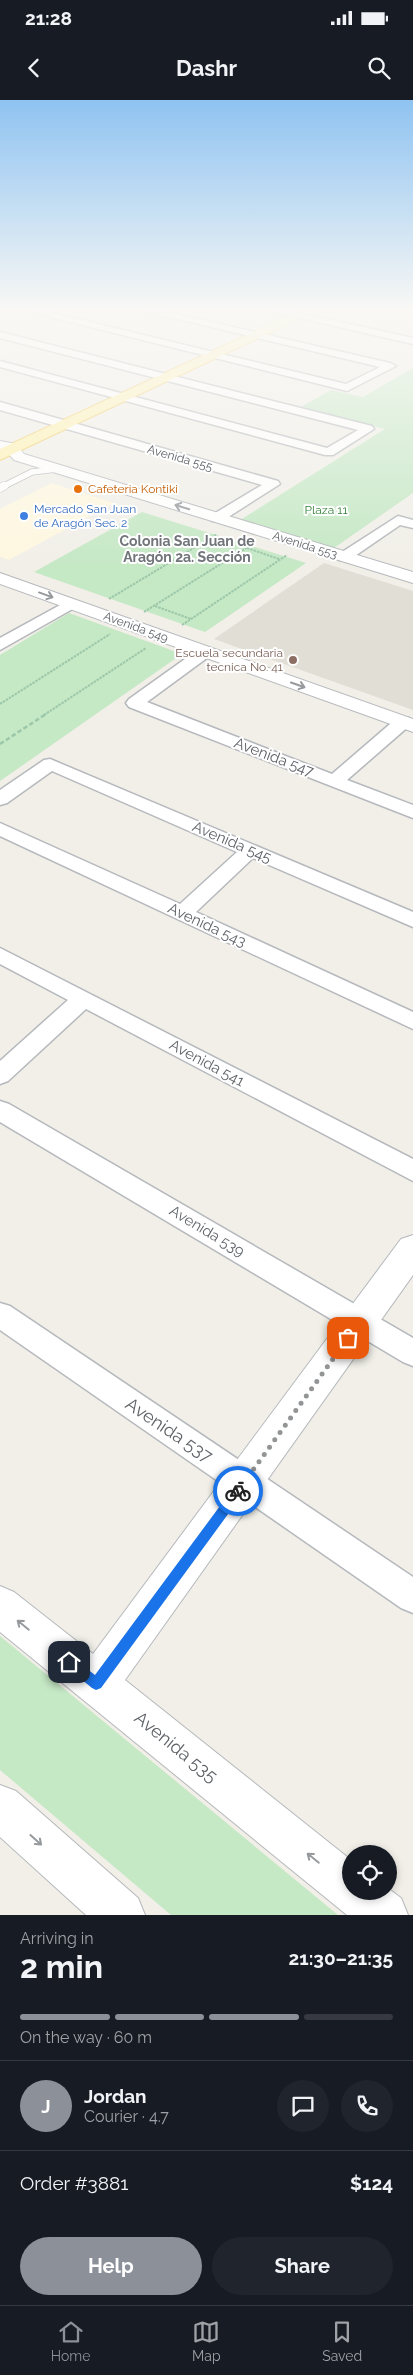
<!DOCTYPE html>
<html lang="en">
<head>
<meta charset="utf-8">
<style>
	body { margin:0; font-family:Raleway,sans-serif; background:#20242c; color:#f1f3f6; height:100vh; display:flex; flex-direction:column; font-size:19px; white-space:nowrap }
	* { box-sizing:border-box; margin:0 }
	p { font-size:16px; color:#9ea1a6 }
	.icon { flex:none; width:28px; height:28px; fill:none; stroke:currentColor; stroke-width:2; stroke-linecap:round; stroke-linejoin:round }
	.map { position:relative; height:1815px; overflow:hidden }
	.sheet { display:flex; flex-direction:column; background:#171b24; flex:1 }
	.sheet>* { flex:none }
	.fabs { position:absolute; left:342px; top:1745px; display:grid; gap:10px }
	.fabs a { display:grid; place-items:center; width:55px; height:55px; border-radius:50%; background:#171b24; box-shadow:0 2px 8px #0003; font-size:25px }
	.pin { position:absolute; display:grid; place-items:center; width:42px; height:42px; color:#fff; margin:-21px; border-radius:10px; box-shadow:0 2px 8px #0006 }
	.courier { position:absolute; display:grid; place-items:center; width:50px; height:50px; margin:-25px; border:4px solid #1a73e8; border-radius:50%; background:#fff; color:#222; box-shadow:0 1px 6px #0007 }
	.head em { font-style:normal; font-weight:700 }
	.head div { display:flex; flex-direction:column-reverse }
	.head { display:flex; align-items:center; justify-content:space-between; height:85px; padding:0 20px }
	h1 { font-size:32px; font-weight:700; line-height:38px }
	.bar { display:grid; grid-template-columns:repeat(4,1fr); gap:8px 5px; align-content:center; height:60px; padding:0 20px }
	.bar i { height:6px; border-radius:4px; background:#363941 }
	.bar .current { background:#8c9099 }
	.bar p { grid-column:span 4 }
	.line { display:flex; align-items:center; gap:12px; padding:0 20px; border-top:1px solid #363941 }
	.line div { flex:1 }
	.round { display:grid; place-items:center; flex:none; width:52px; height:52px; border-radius:26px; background:#20242c }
	.cta { display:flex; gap:10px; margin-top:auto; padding:10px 20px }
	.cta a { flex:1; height:58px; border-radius:30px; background:#8c9099; color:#fff; font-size:20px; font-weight:700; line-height:58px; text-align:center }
	.cta a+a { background:#20242c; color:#f1f3f6 }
	.status { display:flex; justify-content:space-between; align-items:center; height:35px; padding:0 25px; background:#171b24; direction:ltr }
	.status svg { height:14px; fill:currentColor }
	header { display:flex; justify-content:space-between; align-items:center; height:65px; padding:0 20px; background:#171b24; font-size:22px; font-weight:700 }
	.tab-bar { display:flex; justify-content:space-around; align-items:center; height:70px; border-top:1px solid #363941; background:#171b24; font-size:14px; color:#9ea1a6 }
	.tab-bar a { display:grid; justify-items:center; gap:2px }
	.tab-bar .current { color:#8c9099 }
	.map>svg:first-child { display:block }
	.commercial { fill:#fef7e0 }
	.education { fill:#e1ded6 }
	.green { fill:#c5e8c5 }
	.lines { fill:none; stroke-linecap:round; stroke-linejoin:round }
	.service-far1-casing { stroke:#b5b8bc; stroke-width:7 }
	.service-casing { stroke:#b5b8bc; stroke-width:9 }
	.minor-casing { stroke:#b5b8bc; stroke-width:3 }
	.tertiary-casing { stroke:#b5b8bc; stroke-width:2 }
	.secondary-casing { stroke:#b6babf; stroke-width:2 }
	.primary-casing { stroke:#f2c960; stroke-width:2 }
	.path-far1 { stroke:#9cc7a9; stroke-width:2; stroke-dasharray:2.5 1; stroke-linecap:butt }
	.path { stroke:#9cc7a9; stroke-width:2.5; stroke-dasharray:4.5 2.5; stroke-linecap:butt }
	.service-far1 { stroke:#fff; stroke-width:5.5 }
	.service { stroke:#fff; stroke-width:8 }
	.minor { fill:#fff; fill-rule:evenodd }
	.tertiary { fill:#fff; fill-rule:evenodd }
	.secondary { fill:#fff; fill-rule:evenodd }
	.primary { fill:#fff2af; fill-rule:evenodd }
	.oneway { stroke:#979a9d }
	.route { fill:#1a73e8 }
	.done { stroke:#929495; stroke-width:5; stroke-dasharray:0 9 }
	.food-dot { fill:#e8710a; stroke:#fff; stroke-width:2 }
	.shop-dot { fill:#3f7fe0; stroke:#fff; stroke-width:2 }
	.education-dot { fill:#8d6e63; stroke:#fff; stroke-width:2 }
	.labels { text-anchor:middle; stroke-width:4; stroke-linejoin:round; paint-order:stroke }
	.far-street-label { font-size:12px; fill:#5f6368; stroke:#fff }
	.far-food-label { font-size:12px; fill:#c56008; stroke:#fff; text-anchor:start }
	.far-shop-label { font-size:12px; fill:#366cbe; stroke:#fff; text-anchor:start }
	.far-park-label { font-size:12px; fill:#348238; stroke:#fff }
	.far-education-label { font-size:12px; fill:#785e54; stroke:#fff; text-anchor:end }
	.far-neighbourhood-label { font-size:14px; font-weight:bold; fill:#70757a; stroke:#fff }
	.street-label { font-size:15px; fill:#5f6368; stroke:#fff }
	.near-street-label { font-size:18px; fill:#5f6368; stroke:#fff }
</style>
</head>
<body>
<div class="status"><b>21:28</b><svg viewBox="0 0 49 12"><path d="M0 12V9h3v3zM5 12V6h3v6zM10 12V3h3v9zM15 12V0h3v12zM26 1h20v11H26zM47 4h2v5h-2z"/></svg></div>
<header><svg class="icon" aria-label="back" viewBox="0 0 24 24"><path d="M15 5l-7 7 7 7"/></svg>Dashr<svg class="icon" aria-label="search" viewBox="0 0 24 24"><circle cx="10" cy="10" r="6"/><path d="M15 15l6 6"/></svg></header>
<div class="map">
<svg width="413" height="1815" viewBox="0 0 413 1815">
	<rect width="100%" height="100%" fill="#f1efe8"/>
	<path class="commercial" d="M 52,383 L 114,403 L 9,460 L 0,457 L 0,409 Z"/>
	<path class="education" d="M 324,463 L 413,491 L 413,610 L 214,539 Z"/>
	<path class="green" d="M 413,268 L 413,393 L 331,450 L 237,422 L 385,329 L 299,308 L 331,290 L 363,297 Z
		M 142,412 L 306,463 L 205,532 L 34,472 Z
		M 69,513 L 182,554 L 0,681 L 0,555 Z
		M 0,1536 L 338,1815 L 171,1815 L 0,1670 Z"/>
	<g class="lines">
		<g class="service-far1-casing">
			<path id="service-far1" d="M 2,387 L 32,372 L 57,369"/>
		</g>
		<g class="service-casing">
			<path id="service" d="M 0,388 L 4,386"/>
		</g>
		<g class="minor-casing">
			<path id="minor" d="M 30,212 L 49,212 L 346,284 L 380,267 L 148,212 L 168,212 L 390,263 L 396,266 L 347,291 Z
				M 274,212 L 295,212 L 413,238 L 413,244 Z
				M 0,232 L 372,326 L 374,329 L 333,355 L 325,355 L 0,267 L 0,261 L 327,348 L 358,330 L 0,238 Z
				M 0,302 L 278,381 L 280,384 L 222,421 L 212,421 L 210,418 L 212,415 L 262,385 L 0,310 Z
				M 398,416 L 413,420 L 413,428 L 400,425 L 349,460 L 339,460 L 337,457 L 339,454 Z
				M 71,499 L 76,501 L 79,504 L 76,507 L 0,550 L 0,538 Z
				M 205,547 L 213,552 L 211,555 L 147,602 L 332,674 L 397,618 L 409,618 L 412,622 L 409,626 L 347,680 L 413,705 L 413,718 L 129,607 L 126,603 L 129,599 L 199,549 Z
				M 50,659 L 413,812 L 413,827 L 253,758 L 196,812 L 413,912 L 413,929 L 0,736 L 0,723 L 180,804 L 237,752 L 52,671 L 7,703 L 0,705 L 0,690 L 44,660 Z
				M 0,848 L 413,1059 L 413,1081 L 86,909 L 8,981 L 0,984 L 0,961 L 68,900 L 0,864 Z
				M 0,1001 L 9,1004 L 413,1238 L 413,1266 L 403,1262 L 0,1022 Z
				M 0,1203 L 10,1206 L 413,1477 L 413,1513 L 401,1508 L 0,1230 Z"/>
		</g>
		<g class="tertiary-casing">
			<path id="tertiary" d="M 0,341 L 16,344 L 24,354 L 413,472 L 413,483 L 14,360 L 6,351 L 0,351 Z
				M 0,473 L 413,619 L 413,632 L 0,484 Z
				M 413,1135 L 413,1175 L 125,1580 L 351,1760 L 351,1791 L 389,1791 L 389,1789 L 401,1798 L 408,1815 L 347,1815 L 0,1532 L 0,1486 L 14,1492 L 93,1554 L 401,1139 Z
				M 0,1685 L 16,1691 L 138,1798 L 145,1815 L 86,1815 L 0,1737 Z"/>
		</g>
		<g class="secondary-casing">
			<path id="secondary" d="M 401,212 L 413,212 L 413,218 Z"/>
		</g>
		<g class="primary-casing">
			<path id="primary" d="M 297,212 L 314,212 L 0,360 L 0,349 Z"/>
		</g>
		<path class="path-far1" d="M 247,448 L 279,459
			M 109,499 L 217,434
			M 155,506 L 191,519
			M 144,512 L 251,445
			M 182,525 L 287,455
			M 0,604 L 110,534
			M 44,615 L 146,548"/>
		<path class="path" d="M 0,644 L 46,614"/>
		<use href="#service-far1" class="service-far1"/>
		<use href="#service" class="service"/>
		<use href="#minor" class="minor"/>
		<use href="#tertiary" class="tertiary"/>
		<use href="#secondary" class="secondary"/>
		<use href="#primary" class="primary"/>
	</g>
	<defs><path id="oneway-shaft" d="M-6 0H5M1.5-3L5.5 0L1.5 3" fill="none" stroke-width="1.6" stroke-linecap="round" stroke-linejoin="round" transform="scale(1.25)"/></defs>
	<g class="oneway">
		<use href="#oneway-shaft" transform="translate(182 407) rotate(-163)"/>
		<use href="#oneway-shaft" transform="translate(46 495) rotate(20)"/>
		<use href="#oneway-shaft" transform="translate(298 585) rotate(19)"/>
		<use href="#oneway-shaft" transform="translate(23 1525) rotate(-141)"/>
		<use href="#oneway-shaft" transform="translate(36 1740) rotate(42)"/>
		<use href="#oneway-shaft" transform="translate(313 1758) rotate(-141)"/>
	</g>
	<linearGradient id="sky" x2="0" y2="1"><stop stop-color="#8fc3f1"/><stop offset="0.45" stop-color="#f9f8f5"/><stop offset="1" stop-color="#f9f8f5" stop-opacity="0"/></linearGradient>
	<rect width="413" height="466" fill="url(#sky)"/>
	<path class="route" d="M 238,1385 L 243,1391 L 242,1395 L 101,1588 L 96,1590 L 92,1588 L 65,1566 L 63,1562 L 65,1557 L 69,1555 L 95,1575 L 234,1387 Z"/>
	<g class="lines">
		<path class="done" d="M 238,1391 L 348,1238"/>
	</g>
	<circle class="food-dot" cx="78" cy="389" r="5"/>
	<circle class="shop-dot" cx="24" cy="416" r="5"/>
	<circle class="education-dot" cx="293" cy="560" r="5"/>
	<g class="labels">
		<g class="far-street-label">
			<text transform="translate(180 358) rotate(16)" y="4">Avenida 555</text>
			<text transform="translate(305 445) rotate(17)" y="4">Avenida 553</text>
			<text transform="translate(136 527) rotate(20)" y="4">Avenida 549</text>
		</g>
		<g class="far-food-label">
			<text x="88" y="393">Cafeteria Kontiki</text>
		</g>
		<g class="far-shop-label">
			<text x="34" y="413">Mercado San Juan<tspan x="34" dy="14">de Aragón Sec. 2</tspan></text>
		</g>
		<g class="far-park-label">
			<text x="326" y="414">Plaza 11</text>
		</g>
		<g class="far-education-label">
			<text x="283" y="557">Escuela secundaria<tspan x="283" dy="14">tecnica No. 41</tspan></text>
		</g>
		<g class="far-neighbourhood-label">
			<text x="187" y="446">Colonia San Juan de<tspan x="187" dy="16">Aragón 2a. Sección</tspan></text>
		</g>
		<g class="street-label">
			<text transform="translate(274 657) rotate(21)" y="5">Avenida 547</text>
			<text transform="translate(232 742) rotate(23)" y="5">Avenida 545</text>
			<text transform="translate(207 825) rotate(25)" y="5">Avenida 543</text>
			<text transform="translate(207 963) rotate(28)" y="5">Avenida 541</text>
			<text transform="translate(207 1131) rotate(31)" y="5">Avenida 539</text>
		</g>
		<g class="near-street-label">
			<text transform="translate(169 1330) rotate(34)" y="6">Avenida 537</text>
			<text transform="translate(176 1647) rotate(39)" y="6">Avenida 535</text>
		</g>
	</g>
</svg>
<div class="fabs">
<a><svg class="icon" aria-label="locate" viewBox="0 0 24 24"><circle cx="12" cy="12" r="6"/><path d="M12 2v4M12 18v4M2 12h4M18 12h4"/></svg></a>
</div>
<div class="pin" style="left:348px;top:1238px;background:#ea580c"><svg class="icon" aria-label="bag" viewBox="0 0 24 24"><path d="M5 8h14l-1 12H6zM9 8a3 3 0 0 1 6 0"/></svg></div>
<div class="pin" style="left:69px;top:1562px;background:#1f2937"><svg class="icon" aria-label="home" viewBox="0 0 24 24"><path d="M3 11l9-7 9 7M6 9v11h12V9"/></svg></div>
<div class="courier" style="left:238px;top:1391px"><svg class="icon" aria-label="bike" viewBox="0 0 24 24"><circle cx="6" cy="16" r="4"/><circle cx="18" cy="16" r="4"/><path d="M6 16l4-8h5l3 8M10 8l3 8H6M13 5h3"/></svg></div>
</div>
<section class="sheet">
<div class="head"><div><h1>2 min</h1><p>Arriving in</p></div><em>21:30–21:35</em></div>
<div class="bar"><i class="current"></i><i class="current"></i><i class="current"></i><i></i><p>On the way · 60 m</p></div>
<div class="line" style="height:90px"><b class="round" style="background:#8c9099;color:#fff">J</b><div><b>Jordan</b><p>Courier · 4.7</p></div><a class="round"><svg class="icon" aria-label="chat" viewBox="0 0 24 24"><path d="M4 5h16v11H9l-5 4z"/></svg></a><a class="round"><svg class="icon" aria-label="phone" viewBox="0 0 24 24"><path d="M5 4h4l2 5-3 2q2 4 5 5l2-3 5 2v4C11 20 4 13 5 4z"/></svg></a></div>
<div class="line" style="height:65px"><div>Order #3881</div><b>$124</b></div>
<div class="cta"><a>Help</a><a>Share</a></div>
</section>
<nav class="tab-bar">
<a class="current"><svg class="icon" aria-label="home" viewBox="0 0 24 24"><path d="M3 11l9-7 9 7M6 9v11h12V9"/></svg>Home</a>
<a><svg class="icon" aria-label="map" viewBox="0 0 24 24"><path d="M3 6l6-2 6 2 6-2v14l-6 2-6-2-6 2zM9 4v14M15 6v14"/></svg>Map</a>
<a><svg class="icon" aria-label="saved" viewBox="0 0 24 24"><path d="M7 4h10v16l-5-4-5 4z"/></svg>Saved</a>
</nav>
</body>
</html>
